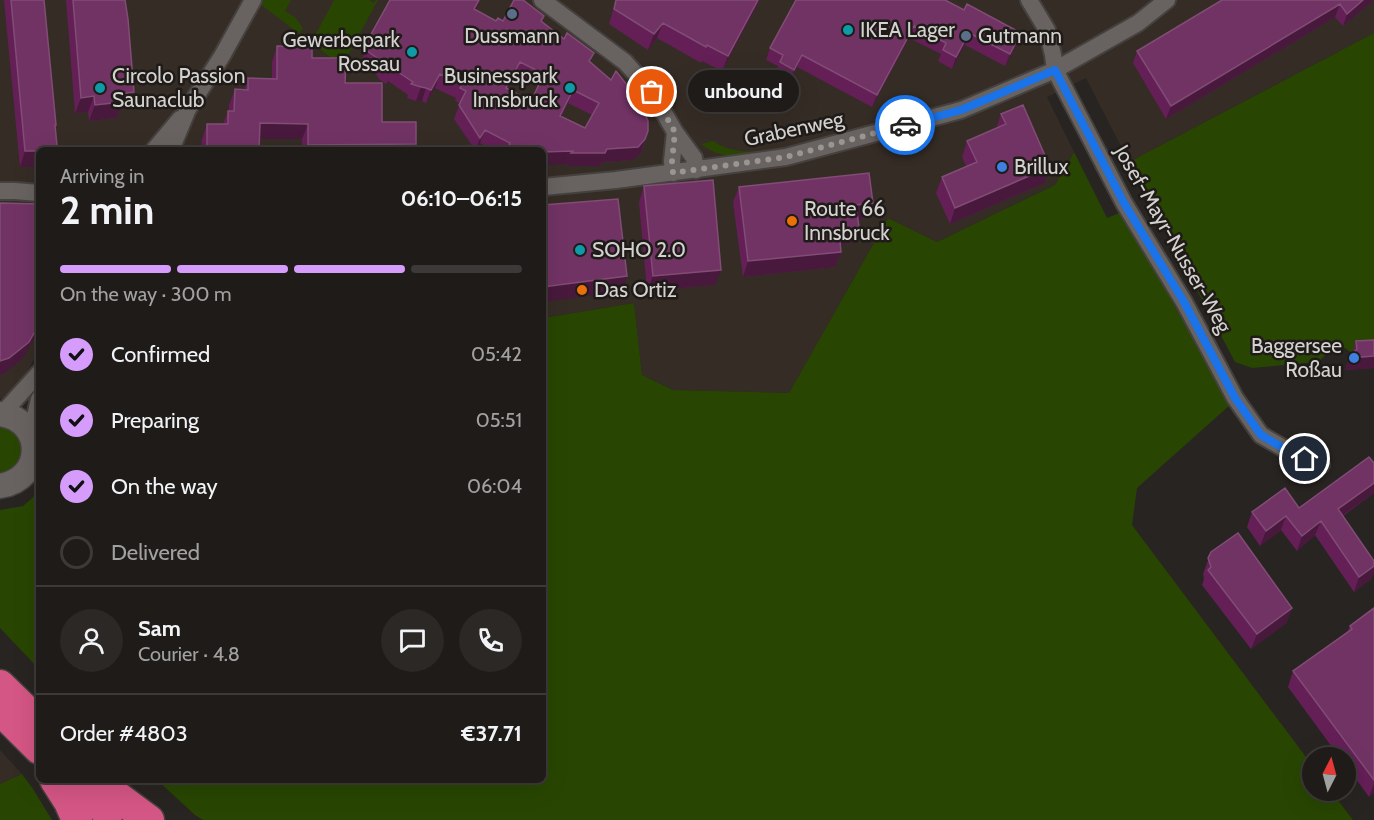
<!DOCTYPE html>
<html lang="en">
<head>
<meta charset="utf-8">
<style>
	body { margin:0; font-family:Cabin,sans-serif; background:#2b2826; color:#f1f3f6; height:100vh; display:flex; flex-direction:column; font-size:22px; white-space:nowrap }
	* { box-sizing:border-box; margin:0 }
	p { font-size:20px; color:#a1a1a2 }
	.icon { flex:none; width:33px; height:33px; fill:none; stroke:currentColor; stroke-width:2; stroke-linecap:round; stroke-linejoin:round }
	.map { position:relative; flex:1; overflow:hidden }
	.sheet { position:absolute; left:36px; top:147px; width:510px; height:636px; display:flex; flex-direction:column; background:#1e1b19; border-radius:9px; box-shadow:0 6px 24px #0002,0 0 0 2px #3c3938 }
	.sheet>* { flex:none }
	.needle { width:39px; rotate:6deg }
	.controls { position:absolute; left:1302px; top:747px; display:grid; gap:12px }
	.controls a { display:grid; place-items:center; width:54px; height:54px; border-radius:50%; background:#1e1b19; box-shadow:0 6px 24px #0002,0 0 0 2px #3c3938; font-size:30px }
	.pin { position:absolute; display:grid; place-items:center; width:51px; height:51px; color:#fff; margin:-26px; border:3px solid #fff; border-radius:50%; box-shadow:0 2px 6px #0007 }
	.courier { position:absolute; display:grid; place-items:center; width:60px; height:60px; margin:-30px; border:4px solid #1a73e8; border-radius:50%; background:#fff; color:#222; box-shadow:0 2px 8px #0007 }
	.bubble { position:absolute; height:42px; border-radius:21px; background:#1e1b19; box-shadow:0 6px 24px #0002,0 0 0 2px #3c3938; font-size:20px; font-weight:800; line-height:42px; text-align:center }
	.head em { font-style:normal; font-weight:800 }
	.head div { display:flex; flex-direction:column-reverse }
	.head { display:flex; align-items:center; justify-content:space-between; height:102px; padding:0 24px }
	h1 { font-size:39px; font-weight:800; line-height:45px }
	.bar { display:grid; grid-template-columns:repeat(4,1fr); gap:9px 6px; align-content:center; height:72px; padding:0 24px }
	.bar i { height:8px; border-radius:4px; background:#3c3938 }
	.bar .current { background:#d59cfb }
	.bar p { grid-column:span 4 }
	.line { display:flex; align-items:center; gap:15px; padding:0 24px; border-top:2px solid #3c3938 }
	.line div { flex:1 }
	.round { display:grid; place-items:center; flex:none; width:63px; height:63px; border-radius:32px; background:#2b2826 }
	ol { padding:0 24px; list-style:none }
	li { display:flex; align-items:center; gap:18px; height:66px }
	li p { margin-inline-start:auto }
	li .icon { padding:6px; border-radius:50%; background:#d59cfb; color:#111; stroke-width:4 }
	li:last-child { color:#a1a1a2 }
	li i { width:33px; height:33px; border:3px solid #3c3938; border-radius:50% }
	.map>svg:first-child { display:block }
	.built { fill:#352c25 }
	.green { fill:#284602 }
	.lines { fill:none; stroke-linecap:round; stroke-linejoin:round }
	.minor-casing { stroke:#44413e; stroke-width:20 }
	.secondary-casing { stroke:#44413e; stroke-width:27 }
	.motorway-casing { stroke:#44413e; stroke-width:33 }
	.minor { stroke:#686360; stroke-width:16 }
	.secondary { stroke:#686360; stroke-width:24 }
	.motorway { stroke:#d45684; stroke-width:30 }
	.wall { fill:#651f57; fill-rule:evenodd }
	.shaded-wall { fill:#48193c }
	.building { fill:#713364; stroke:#814c75; stroke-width:1.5; fill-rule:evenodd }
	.done { stroke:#989593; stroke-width:6; stroke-dasharray:0 10.8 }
	.route { stroke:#1a73e8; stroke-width:8 }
	.service-dot { fill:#5c6f8a; stroke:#1f1b18; stroke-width:2 }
	.culture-dot { fill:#0f9aa8; stroke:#1f1b18; stroke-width:2 }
	.shop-dot { fill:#3f7fe0; stroke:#1f1b18; stroke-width:2 }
	.food-dot { fill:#e8710a; stroke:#1f1b18; stroke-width:2 }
	.labels { text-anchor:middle; stroke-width:5; stroke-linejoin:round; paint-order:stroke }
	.poi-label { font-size:21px; fill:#d4d2d0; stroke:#1f1b18; text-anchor:start }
	.street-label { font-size:21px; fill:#d4d2d0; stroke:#1f1b18 }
</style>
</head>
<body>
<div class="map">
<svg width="1374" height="820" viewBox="0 0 1374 820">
	<rect width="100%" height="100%" fill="#282421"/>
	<path class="built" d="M 0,0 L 1374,0 L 1374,33 L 1129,162 L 1086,78 L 1047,97 L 1074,152 L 1055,185 L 937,242 L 888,218 L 789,393 L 673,390 L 642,375 L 634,303 L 543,318 L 543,150 L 39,150 L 39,349 L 23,380 L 7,396 L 0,399 Z
		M 0,750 L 22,774 L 0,784 Z"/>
	<path class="green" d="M 262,0 L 291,0 L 285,11 L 295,17 L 303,28 L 300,32 L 310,40 L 318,30 L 334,0 L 369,0 L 374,3 L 376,0 L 378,0 L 342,66 L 260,4 Z
		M 1374,33 L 1374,352 L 1352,353 L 1338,343 L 1318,362 L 1252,368 L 1235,362 L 1129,162 Z
		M 713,141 C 731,153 749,153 770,149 L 767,153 C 742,156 723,161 701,144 Z
		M 1074,152 L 1107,218 L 1122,212 L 1230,405 L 1137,488 L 1132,525 L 1312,765 L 1312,790 L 1331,791 L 1353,820 L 203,820 L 195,815 L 157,780 L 543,780 L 543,318 L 634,303 L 642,375 L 673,390 L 789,393 L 888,218 L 937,242 L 1055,185 Z
		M 0,425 C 12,428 23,438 23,451 C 23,455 20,462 18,466 L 0,476 Z
		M 39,492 L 39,669 L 0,628 L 0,510 L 23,506 Z
		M 22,774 L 33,789 L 52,820 L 0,820 L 0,784 Z"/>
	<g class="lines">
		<g class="minor-casing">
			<path id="minor" d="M 542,0 L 625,62 L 652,92 L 675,132 L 694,158 L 696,170
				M 1029,0 L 1047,30 L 1053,55 L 1055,70 L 1124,203 L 1184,302 L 1235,398 L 1261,435 L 1290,452 L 1321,465
				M 154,150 L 180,119
				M 171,150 L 188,109 L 222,56 L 253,0
				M 673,173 L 672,161 L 675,132
				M 543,187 L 616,180 L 786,157 L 961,110 L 1055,70 L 1138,23 L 1167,0
				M 0,191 L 15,191 L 39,193
				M 2,414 L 39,373
				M 31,435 L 39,399"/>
		</g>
		<g class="secondary-casing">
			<path id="secondary" d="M 0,414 C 45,420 45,479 0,486"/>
		</g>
		<g class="motorway-casing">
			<path id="motorway" d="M 0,685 L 35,719
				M 0,710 L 39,749
				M 55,780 L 69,802 L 77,820
				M 73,780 L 108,813
				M 99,783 L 149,820"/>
		</g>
		<use href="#minor" class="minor"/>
		<use href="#secondary" class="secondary"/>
		<use href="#motorway" class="motorway"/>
	</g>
	<path class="wall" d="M 4,0 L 44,0 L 56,125 L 55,127 L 57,146 L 56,150 L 39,150 L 20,167 Z
		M 66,0 L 125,0 L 129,108 L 120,109 L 117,118 L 89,121 L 88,112 L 75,113 Z
		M 390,0 L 480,0 L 476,10 L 496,21 L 542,21 L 611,80 L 635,95 L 633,99 L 648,131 L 641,153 L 633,160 L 602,162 L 600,166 L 567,166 L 568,164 L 543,150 L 494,150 L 480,143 L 476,150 L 475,150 L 454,119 L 460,103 L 455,101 L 456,98 L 435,88 L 426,103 L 422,101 L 416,101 L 407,98 L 408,95 L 388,81 L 386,84 L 379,79 L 376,74 L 361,63 L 369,38 ZM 515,75 L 538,86 L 531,101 L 508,89 ZM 568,103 L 592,115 L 585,128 L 561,117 Z
		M 616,0 L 760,0 L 722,71 L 702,61 L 701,63 L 657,38 L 648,50 L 609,24 Z
		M 945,0 L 1017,44 L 1005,66 L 965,45 L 952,69 L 938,61 L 941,54 L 909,38 L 872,107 L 797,67 L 789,82 L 775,74 L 778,66 L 766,60 L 770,48 Z
		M 1222,0 L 1374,0 L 1343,26 L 1335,17 L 1166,119 L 1133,63 L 1137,51 Z
		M 277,46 L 312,58 L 345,83 L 382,122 L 416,144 L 414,150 L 302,150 L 302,139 L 259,139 L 259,150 L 201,150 L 202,139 L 207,124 L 223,124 L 228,111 L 229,111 L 229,105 L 235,89 L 244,90 L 248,78 L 272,79 L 272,62 Z
		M 1001,114 L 1044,183 L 950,224 L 936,193 L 942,177 L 966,166 L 962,157 L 967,141 L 996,129 Z
		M 644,186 L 715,285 L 647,291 L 639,202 Z
		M 739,187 L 873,203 L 867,218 L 858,220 L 859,227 L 854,242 L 840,245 L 841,252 L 835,267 L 743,277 L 733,202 Z
		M 1374,340 L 1374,368 L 1345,370 L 1349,358 L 1352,354 L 1356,341 Z
		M 1374,463 L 1374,493 L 1343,516 L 1374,561 L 1374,571 L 1371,579 L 1354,592 L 1315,535 L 1297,551 L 1281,530 L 1260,546 L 1247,527 L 1252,512 L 1299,508 Z
		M 1211,552 L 1292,608 L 1286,623 L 1251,649 L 1202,585 L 1204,579 L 1203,574 Z
		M 1374,608 L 1374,793 L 1369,797 L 1346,765 L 1346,758 L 1340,758 L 1288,687 L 1293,671 L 1347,632 L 1350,626 Z"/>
	<path class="shaded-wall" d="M 479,0 L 480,0 L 477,8 L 469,23 L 474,9 Z
		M 758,0 L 760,0 L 722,71 L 728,56 Z
		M 1363,0 L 1374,0 L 1343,26 L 1347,14 Z
		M 1340,4 L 1335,17 L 1166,119 L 1171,106 Z
		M 663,23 L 657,38 L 648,50 L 654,34 Z
		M 914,26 L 909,38 L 872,107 L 877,95 Z
		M 969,33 L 965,45 L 952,69 L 956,57 Z
		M 1021,33 L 1017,44 L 1005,66 L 1010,54 Z
		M 802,55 L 797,67 L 789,82 L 794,70 Z
		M 520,62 L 515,75 L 501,101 L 506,88 Z
		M 440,74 L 435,88 L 426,103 L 431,90 Z
		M 421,87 L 426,88 L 422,101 L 416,101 Z
		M 573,90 L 568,103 L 555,129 L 560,116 Z
		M 134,92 L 129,108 L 120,109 L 117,118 L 89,121 L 95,105 L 121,94 Z
		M 94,96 L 88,112 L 75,113 L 81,98 Z
		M 260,123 L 308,124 L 302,139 L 254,139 Z
		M 485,130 L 480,143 L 476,150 L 480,138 Z
		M 645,139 L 641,153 L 633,160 L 602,162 L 600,166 L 567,166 L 568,164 L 543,165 L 543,152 L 607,149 Z
		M 416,144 L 414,150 L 306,150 L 308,145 Z
		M 25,151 L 39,151 L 39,167 L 20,167 Z
		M 1050,167 L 1044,183 L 950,224 L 955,208 Z
		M 873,203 L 867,218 L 850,221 L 856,205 Z
		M 859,227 L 854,242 L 833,246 L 839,231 Z
		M 841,252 L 835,267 L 743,277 L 748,261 Z
		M 721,270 L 715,285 L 647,291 L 653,276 Z
		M 627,276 L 622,291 L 543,302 L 543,287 Z
		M 39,324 L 39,330 L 23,358 L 3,374 L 0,375 L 0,361 Z
		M 1374,356 L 1374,368 L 1345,370 L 1349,358 Z
		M 1374,483 L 1374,493 L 1332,523 L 1338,509 Z
		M 1286,516 L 1281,530 L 1260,546 L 1266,531 Z
		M 1321,521 L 1315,535 L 1297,551 L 1302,536 Z
		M 1374,566 L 1374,571 L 1371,579 L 1354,592 L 1359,577 Z
		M 1292,608 L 1286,623 L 1251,649 L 1257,634 Z
		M 1374,784 L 1374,793 L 1369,797 Z"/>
	<path class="building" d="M 11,0 L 44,0 L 56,125 L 55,125 L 57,146 L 54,150 L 39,150 L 39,151 L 25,151 Z
		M 73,0 L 125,0 L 128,19 L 134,92 L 121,94 L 122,102 L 95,105 L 94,96 L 81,98 Z
		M 390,0 L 479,0 L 474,9 L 496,21 L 498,18 L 503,21 L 514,0 L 523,0 L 544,16 L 541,21 L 564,39 L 567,33 L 594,53 L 589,61 L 611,80 L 616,71 L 635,95 L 633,98 L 643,110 L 648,121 L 648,131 L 645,139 L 638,147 L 607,149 L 605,153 L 571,153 L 573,151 L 543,152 L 543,150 L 507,150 L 510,143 L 485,130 L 480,138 L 459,105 L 466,91 L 460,88 L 462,85 L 440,74 L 431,90 L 426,88 L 421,87 L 411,84 L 413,82 L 392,68 L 391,70 L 384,65 L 381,61 L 366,50 L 372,40 L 369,38 ZM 520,62 L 544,74 L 531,101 L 506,88 ZM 573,90 L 599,103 L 585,128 L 560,116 Z
		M 616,0 L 758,0 L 728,56 L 707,45 L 706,47 L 663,23 L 654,34 L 614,9 Z
		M 796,0 L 945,0 L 964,10 L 967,4 L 1021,33 L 1010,54 L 969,33 L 956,57 L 943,50 L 946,43 L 914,26 L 877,95 L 802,55 L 794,70 L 780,62 L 783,55 L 770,48 Z
		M 1222,0 L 1363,0 L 1347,14 L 1340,4 L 1171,106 L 1137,51 Z
		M 277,46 L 312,47 L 312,58 L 346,58 L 345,83 L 382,83 L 382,122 L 416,122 L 416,144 L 308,145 L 308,124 L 260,123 L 259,150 L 209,150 L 207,148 L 207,124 L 228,124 L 228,111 L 234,111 L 235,89 L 248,90 L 248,78 L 277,79 Z
		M 1023,105 L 1050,167 L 955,208 L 942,177 L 977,162 L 967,141 L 1006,124 L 1001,114 Z
		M 869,173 L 873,203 L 856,205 L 859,227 L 839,231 L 841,252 L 748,261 L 739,187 Z
		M 713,180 L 721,270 L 653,276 L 644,186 Z
		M 618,199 L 627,276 L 543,287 L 543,205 Z
		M 0,203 L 39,204 L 39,324 L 29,342 L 9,358 L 0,361 Z
		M 1374,340 L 1374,356 L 1349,358 L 1357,349 L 1356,341 Z
		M 1369,457 L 1374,463 L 1374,483 L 1338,509 L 1374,561 L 1374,566 L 1359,577 L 1321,521 L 1302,536 L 1286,516 L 1266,531 L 1252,512 L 1285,488 L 1299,508 Z
		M 1238,533 L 1292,608 L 1257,634 L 1208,570 L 1211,567 L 1208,558 L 1211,552 Z
		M 1374,608 L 1374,780 L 1293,671 L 1352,629 L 1350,626 Z"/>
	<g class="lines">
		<path class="done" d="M 652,92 L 675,132 L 672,161 L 673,173 L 786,157 L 905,125"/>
		<path class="route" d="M 905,125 L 961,110 L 1055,70 L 1124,203 L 1184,302 L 1235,398 L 1261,435 L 1290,452 L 1305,459"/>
	</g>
	<g class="service-dot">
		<circle cx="512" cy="14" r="6"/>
		<circle cx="966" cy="36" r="6"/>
	</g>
	<g class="culture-dot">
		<circle cx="848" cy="30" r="6"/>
		<circle cx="412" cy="52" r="6"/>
		<circle cx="100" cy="88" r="6"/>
		<circle cx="570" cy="88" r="6"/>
		<circle cx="580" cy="250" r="6"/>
	</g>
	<g class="shop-dot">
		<circle cx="1002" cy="167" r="6"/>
		<circle cx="1354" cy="358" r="6"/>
	</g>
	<g class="food-dot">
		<circle cx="792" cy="221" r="6"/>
		<circle cx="582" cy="290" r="6"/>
	</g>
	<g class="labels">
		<g class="poi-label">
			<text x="860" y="37">IKEA Lager</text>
			<text x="512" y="43" text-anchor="middle">Dussmann</text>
			<text x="978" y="43">Gutmann</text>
			<text x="400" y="47" text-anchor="end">Gewerbepark<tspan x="400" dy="24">Rossau</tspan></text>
			<text x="112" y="83">Circolo Passion<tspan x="112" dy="24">Saunaclub</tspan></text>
			<text x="558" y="83" text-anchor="end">Businesspark<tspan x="558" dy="24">Innsbruck</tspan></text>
			<text x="1014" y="174">Brillux</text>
			<text x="804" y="216">Route 66<tspan x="804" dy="24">Innsbruck</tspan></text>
			<text x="592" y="257">SOHO 2.0</text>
			<text x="594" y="297">Das Ortiz</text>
			<text x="1342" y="353" text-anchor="end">Baggersee<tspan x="1342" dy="24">Roßau</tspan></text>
		</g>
		<g class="street-label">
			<text transform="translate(794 129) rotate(-12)" y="7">Grabenweg</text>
			<text transform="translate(1173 239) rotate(60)" y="7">Josef-Mayr-Nusser-Weg</text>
		</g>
	</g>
</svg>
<div class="controls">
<a><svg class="needle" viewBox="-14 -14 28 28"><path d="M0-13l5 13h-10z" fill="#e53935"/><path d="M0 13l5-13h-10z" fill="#a1a1a2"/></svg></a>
</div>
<div class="pin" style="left:652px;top:92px;background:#ea580c"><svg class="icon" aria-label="bag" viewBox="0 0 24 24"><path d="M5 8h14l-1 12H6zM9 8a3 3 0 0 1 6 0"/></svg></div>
<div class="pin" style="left:1305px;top:459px;background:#1f2937"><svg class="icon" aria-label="home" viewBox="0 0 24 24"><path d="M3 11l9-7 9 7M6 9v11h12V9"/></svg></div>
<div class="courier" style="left:905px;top:125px"><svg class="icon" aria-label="car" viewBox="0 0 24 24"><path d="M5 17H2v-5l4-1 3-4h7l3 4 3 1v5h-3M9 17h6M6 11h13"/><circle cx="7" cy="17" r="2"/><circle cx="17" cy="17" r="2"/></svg></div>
<div class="bubble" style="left:688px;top:70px;width:111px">unbound</div>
<section class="sheet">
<div class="head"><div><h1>2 min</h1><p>Arriving in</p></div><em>06:10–06:15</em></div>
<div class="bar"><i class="current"></i><i class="current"></i><i class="current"></i><i></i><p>On the way · 300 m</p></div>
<ol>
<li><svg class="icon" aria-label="check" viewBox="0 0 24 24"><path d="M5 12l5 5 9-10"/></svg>Confirmed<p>05:42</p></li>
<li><svg class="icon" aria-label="check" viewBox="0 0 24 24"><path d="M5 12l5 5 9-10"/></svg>Preparing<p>05:51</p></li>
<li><svg class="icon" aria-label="check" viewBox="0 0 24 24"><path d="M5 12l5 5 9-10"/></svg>On the way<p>06:04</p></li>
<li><i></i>Delivered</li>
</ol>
<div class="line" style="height:108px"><a class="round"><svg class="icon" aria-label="person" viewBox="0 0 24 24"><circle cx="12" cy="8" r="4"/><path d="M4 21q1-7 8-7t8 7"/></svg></a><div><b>Sam</b><p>Courier · 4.8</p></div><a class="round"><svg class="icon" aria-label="chat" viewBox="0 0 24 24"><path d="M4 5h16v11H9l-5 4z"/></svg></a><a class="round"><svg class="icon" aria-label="phone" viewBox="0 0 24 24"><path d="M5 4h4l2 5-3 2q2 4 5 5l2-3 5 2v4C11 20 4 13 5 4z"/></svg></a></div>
<div class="line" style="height:78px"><div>Order #4803</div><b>€37.71</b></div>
</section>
</div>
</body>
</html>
